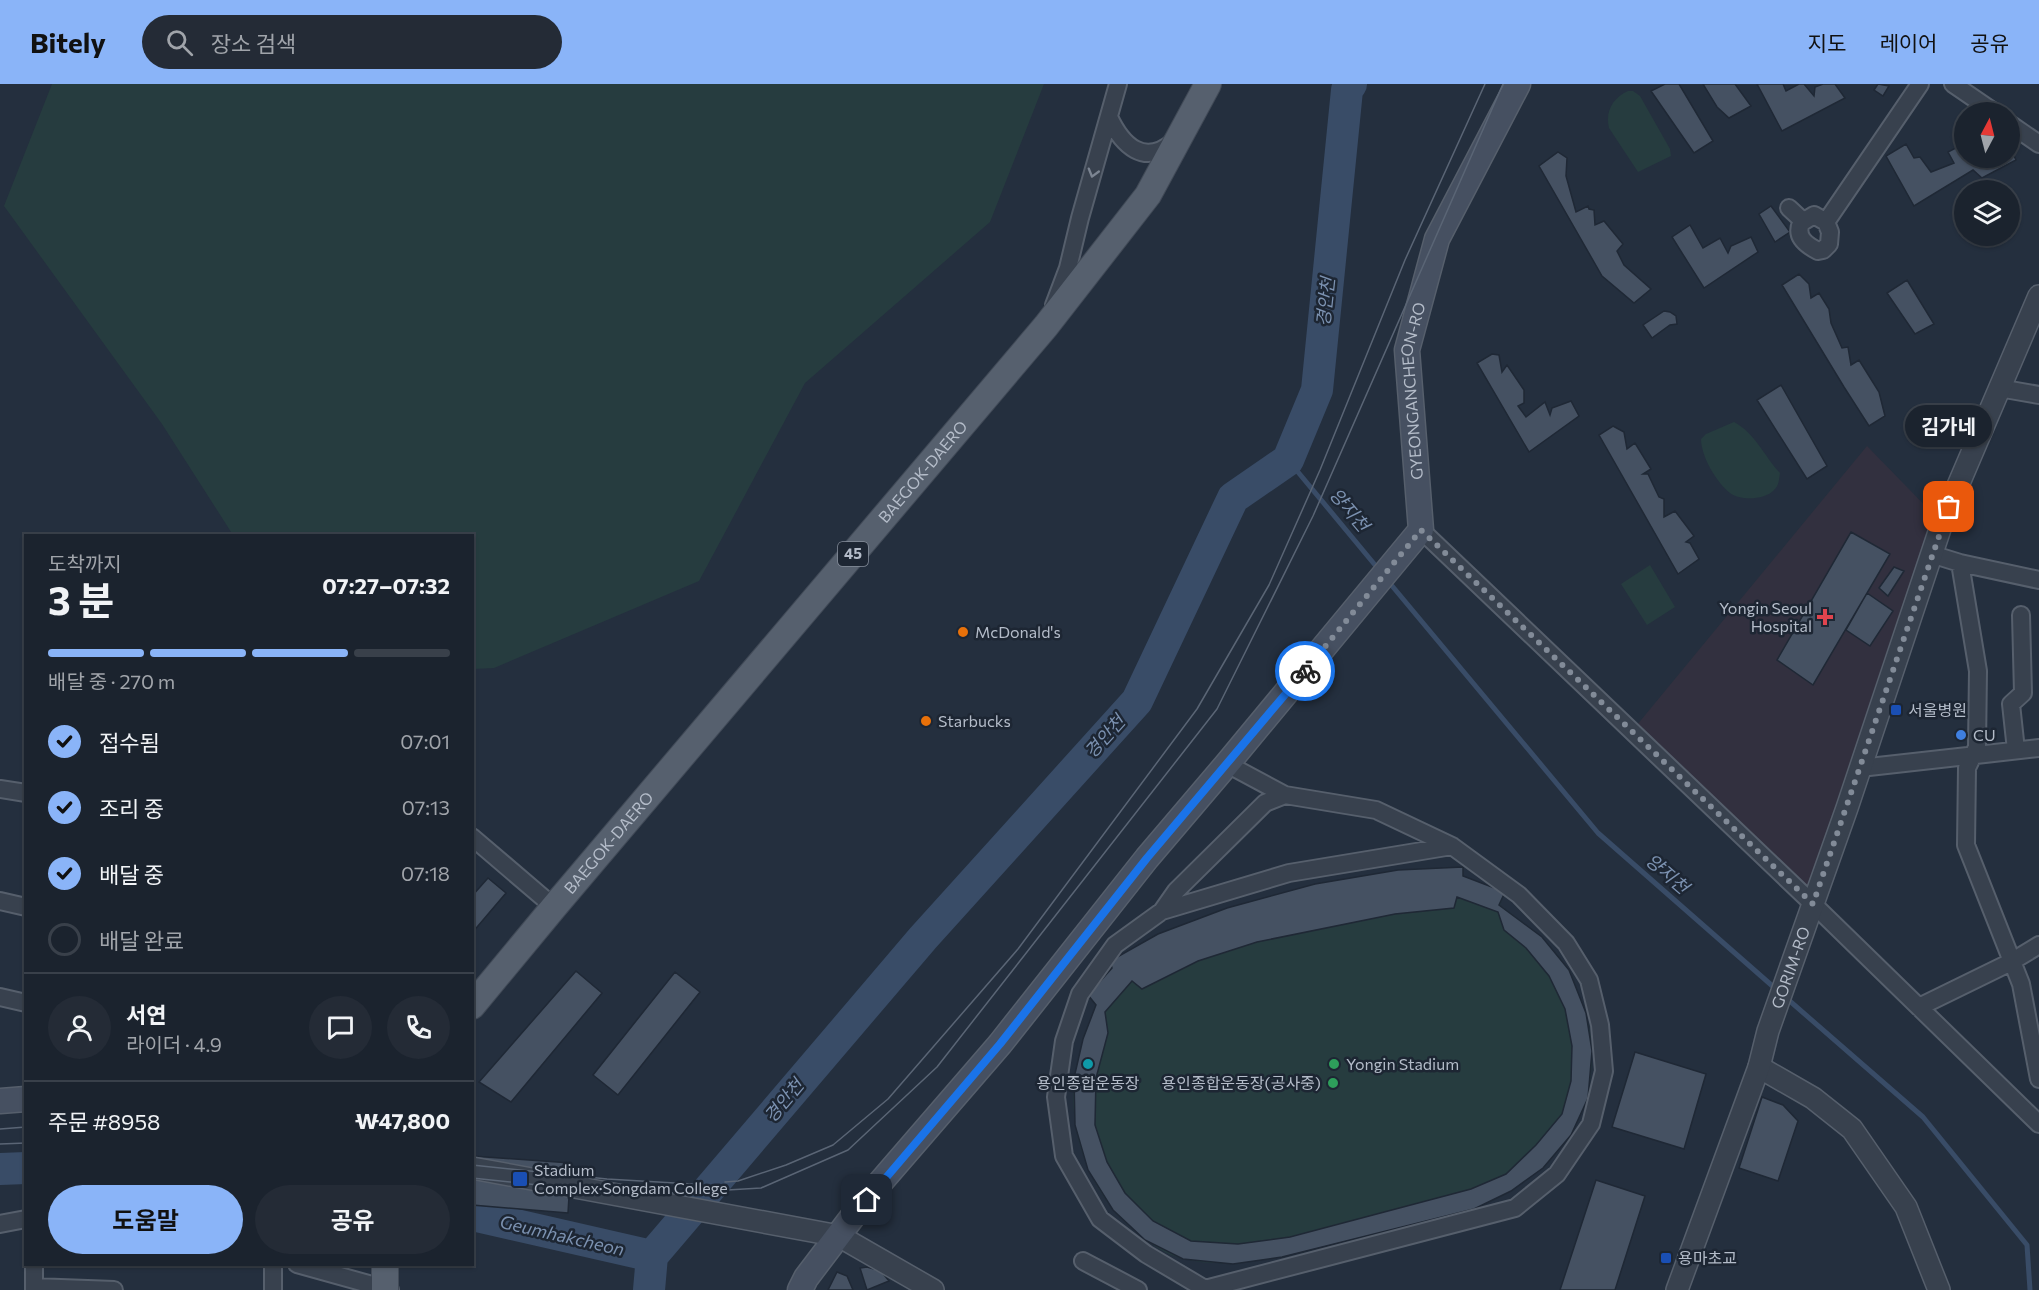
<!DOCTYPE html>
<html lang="ko">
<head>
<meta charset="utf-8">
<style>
	body { margin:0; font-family:Commissioner,"Noto Sans KR",sans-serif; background:#242b36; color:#f1f3f6; height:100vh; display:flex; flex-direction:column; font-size:22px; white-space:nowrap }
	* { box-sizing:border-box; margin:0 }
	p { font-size:20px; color:#a0a4aa }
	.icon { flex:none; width:33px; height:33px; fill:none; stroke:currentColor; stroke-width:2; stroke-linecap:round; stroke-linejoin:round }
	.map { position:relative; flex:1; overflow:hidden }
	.drawer { position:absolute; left:24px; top:450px; width:450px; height:732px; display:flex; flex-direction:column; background:#1b232e; border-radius:0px; box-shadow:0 2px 4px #0004,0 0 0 2px #39404a }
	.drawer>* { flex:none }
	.needle { width:39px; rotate:7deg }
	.fabs { position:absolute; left:1954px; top:18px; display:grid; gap:12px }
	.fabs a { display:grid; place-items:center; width:66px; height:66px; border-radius:50%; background:#1b232e; box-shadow:0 2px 4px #0004,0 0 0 2px #39404a; font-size:30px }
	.pin { position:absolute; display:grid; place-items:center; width:51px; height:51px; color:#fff; margin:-26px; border-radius:12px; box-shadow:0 3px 9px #0006 }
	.courier { position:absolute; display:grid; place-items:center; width:60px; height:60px; margin:-30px; border:4px solid #1a73e8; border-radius:50%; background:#fff; color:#222; box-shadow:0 2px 8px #0007 }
	.bubble { position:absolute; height:42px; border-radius:21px; background:#1b232e; box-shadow:0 2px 4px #0004,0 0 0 2px #39404a; font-size:20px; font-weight:700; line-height:42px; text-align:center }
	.overview em { font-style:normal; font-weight:700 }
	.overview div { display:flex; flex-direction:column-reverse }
	.overview { display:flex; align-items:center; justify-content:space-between; height:102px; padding:0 24px }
	h1 { font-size:39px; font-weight:700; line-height:45px }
	.bar { display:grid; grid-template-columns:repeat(4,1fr); gap:9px 6px; align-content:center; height:72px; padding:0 24px }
	.bar i { height:8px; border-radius:4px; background:#39404a }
	.bar .active { background:#8ab4f8 }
	.bar p { grid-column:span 4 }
	.line { display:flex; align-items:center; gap:15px; padding:0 24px; border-top:2px solid #39404a }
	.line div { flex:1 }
	.round { display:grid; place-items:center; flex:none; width:63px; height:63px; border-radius:32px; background:#242b36 }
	ol { padding:0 24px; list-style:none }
	li { display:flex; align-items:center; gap:18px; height:66px }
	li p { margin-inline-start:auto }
	li .icon { padding:6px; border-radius:50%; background:#8ab4f8; color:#111; stroke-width:4 }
	li:last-child { color:#a0a4aa }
	li i { width:33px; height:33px; border:3px solid #39404a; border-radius:50% }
	.button { display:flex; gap:12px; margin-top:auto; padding:12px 24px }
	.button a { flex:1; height:69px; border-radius:36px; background:#8ab4f8; color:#111; font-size:24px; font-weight:700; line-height:69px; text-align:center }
	.button a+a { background:#242b36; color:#f1f3f6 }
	header { display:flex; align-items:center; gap:36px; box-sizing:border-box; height:84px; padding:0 30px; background:#8ab4f8; color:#111 }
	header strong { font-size:28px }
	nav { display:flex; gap:33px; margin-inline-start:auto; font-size:21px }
	.search { width:420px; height:54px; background:#242b36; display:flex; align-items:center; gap:15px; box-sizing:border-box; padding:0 21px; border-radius:33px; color:#a0a4aa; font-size:22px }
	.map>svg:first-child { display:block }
	.medical { fill:#32303f }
	.green { fill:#263c3f }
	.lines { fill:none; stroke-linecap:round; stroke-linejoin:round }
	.stream { stroke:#394c67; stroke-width:5 }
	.river { stroke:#394c67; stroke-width:32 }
	.building { fill:#455162; stroke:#1f2835; stroke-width:1.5; fill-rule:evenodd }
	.minor-casing { stroke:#565f6c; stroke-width:20 }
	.tertiary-casing { stroke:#565f6c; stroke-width:24 }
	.secondary-casing { stroke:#565f6c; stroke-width:27 }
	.primary-casing { stroke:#414a57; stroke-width:28 }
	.minor { stroke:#38414e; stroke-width:16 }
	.tertiary { stroke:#38414e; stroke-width:21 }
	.secondary { stroke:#465061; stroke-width:24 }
	.primary { stroke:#56606e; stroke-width:26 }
	.tram { stroke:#5a6575; stroke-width:1.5 }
	.oneway { stroke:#7c8592 }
	.done { stroke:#828b98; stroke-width:6; stroke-dasharray:0 10.8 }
	.route { stroke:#1a73e8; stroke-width:8 }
	.health-dot { fill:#e0444e; stroke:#1d2633; stroke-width:2 }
	.food-dot { fill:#e8710a; stroke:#1d2633; stroke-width:2 }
	.transit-dot { fill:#1a4fb4; stroke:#1d2633; stroke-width:2 }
	.shop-dot { fill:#3f7fe0; stroke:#1d2633; stroke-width:2 }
	.culture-dot { fill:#0f9aa8; stroke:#1d2633; stroke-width:2 }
	.leisure-dot { fill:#2e9e5b; stroke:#1d2633; stroke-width:2 }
	.labels { text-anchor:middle; stroke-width:5; stroke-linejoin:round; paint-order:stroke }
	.shield { fill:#1d2633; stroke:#878f9c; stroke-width:1.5 }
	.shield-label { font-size:15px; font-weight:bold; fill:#b4bcc9 }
	.street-label { font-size:16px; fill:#b4bcc9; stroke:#1d2633 }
	.poi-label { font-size:16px; fill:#b4bcc9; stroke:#1d2633; text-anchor:start }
	.water-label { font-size:18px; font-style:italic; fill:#7c92b1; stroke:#1d2633 }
</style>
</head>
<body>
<header>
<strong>Bitely</strong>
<div class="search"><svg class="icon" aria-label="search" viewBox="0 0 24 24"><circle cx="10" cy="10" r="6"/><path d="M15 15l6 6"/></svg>장소 검색</div>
<nav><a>지도</a><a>레이어</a><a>공유</a></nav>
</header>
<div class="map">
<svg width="2039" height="1206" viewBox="0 0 2039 1206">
	<rect width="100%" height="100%" fill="#242f3e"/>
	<path class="medical" d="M 1867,362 L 1942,439 L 1813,820 L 1632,647 Z"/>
	<path class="green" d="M 52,0 L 1044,0 L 990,138 L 805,299 L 699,497 L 494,584 L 473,585 L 472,452 L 233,451 L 162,340 L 4,122 Z
		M 1628,7 L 1633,7 L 1640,12 L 1670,65 L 1671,72 L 1638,88 L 1609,44 C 1605,27 1613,14 1628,7 Z
		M 1734,338 C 1755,349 1764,372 1780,389 C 1779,395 1779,402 1774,406 C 1765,416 1740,417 1730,409 C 1716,398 1701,372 1701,355 L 1706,350 Z
		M 1650,481 L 1675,523 L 1647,541 L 1621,500 Z
		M 1463,783 L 1463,792 L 1505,808 L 1500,821 C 1525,840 1551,858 1568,885 C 1574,893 1576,904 1580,913 C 1611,990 1580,1063 1512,1106 C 1470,1132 1417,1139 1370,1151 C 1313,1165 1242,1189 1184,1175 C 1162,1170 1141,1153 1125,1138 C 1088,1103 1067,1044 1075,993 C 1078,968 1087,944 1096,921 L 1088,911 L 1112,885 L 1110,877 L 1158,850 L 1227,824 L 1315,800 L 1398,786 Z"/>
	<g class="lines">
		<path class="stream" d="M 1288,376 L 1380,487
			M 1388,497 L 1598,749 L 1777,906
			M 1784,912 L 1923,1033 L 2027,1161 L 2030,1206"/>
		<path class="river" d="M 0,1085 L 26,1084
			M 472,1131 L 652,1172
			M 649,1206 L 652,1172 L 923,854 L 1137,617 L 1233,414 L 1288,376 L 1317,306 L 1347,6 L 1351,0"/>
	</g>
	<path class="building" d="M 1665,0 L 1679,0 L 1713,57 L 1694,69 L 1651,7 Z
		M 1703,0 L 1735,0 L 1751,22 L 1729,34 L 1717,23 Z
		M 1757,0 L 1783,0 L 1786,7 L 1799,0 L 1804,0 L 1814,12 L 1815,3 L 1823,0 L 1835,0 L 1845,14 L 1782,47 Z
		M 1878,0 L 1889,2 L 1883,12 L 1874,6 Z
		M 1965,59 L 1965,74 L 2010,74 L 2010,63 L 2016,76 L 1982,94 L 1973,86 L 1914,122 L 1886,72 L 1906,60 L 1914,74 L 1920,73 L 1931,88 L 1954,79 L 1948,68 Z
		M 1558,68 L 1567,74 L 1566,92 L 1576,128 L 1588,122 L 1589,125 L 1594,126 L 1595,141 L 1604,137 L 1623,160 L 1617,167 L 1624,181 L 1651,205 L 1634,219 L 1602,192 L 1539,82 Z
		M 1771,122 L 1790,148 L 1775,158 L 1759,130 Z
		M 1690,141 L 1703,164 L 1720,154 L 1728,169 L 1731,162 L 1751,153 L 1758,168 L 1704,204 L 1672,153 Z
		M 1799,190 L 1809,200 L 1811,214 L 1819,209 L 1829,225 L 1831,239 L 1842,264 L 1848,263 L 1851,281 L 1859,276 L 1879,308 L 1885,332 L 1869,342 L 1844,303 L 1782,201 Z
		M 1907,196 L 1934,240 L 1915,250 L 1887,209 Z
		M 1664,227 L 1670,228 L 1676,232 L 1677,240 L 1670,241 L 1652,254 L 1643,241 Z
		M 1492,270 L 1499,271 L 1502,288 L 1507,281 L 1524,306 L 1524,319 L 1518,322 L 1526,333 L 1545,318 L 1550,331 L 1552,324 L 1571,317 L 1579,332 L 1529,368 L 1477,279 Z
		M 1781,301 L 1827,382 L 1807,395 L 1757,316 Z
		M 1613,342 L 1624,348 L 1627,365 L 1635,359 L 1651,385 L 1643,390 L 1648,390 L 1659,413 L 1664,415 L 1664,433 L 1675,427 L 1694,452 L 1686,458 L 1690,459 L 1699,475 L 1678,490 L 1599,351 Z
		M 1851,448 L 1890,470 L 1813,601 L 1777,576 Z
		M 1894,483 L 1904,487 L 1888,512 L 1879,504 Z
		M 1867,509 L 1893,527 L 1870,562 L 1846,546 Z
		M 1463,783 L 1463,792 L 1505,808 L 1499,821 L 1542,853 L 1569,886 L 1586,929 L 1592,967 L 1588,1014 L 1571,1051 L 1543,1084 L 1511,1107 L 1474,1125 L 1282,1173 L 1233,1180 L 1183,1175 L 1145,1156 L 1113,1126 L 1088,1086 L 1075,1041 L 1074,994 L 1083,955 L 1096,921 L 1088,911 L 1112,884 L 1110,877 L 1158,850 L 1227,824 L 1315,800 L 1398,786 ZM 1457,813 L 1498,828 L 1504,846 L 1526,864 L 1549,892 L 1565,925 L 1572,962 L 1571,997 L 1562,1030 L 1536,1061 L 1506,1090 L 1471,1105 L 1290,1153 L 1238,1160 L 1191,1157 L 1153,1137 L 1125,1109 L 1107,1078 L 1095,1041 L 1096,994 L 1108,949 L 1105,928 L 1132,897 L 1142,905 L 1198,877 L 1257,858 L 1395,830 L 1454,824 Z
		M 488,794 L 506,809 L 472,849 L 472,812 Z
		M 576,887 L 602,909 L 511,1018 L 479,998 Z
		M 675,888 L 700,908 L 618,1011 L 593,991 Z
		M 1635,968 L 1706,990 L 1684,1065 L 1612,1043 Z
		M 1762,1013 L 1783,1021 L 1798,1037 L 1778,1097 L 1739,1084 Z
		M 472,1072 L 571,1079 L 568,1129 L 472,1121 Z
		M 1596,1096 L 1645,1112 L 1615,1206 L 1560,1206 Z
		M 867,1183 L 881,1187 L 889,1197 L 867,1206 L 860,1184 Z
		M 837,1188 L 847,1192 L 853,1206 L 828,1206 Z"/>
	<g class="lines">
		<g class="minor-casing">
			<path id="minor" d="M 1953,0 L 1994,28
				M 1109,33 C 1122,61 1144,83 1173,58
				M 2010,40 L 2039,60
				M 1789,124 L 1803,137
				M 1814,131 L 1826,138 L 1830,148 L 1829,160 L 1823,166 L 1818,167 C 1806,161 1795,153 1801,139 Z
				M 1826,138 L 1920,0
				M 1054,221 L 1068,184 L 1080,134 L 1118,0
				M 1999,304 L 2039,311
				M 1421,446 L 1813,820 L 2039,1040
				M 1931,470 L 1960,479 L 2039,496
				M 1960,479 L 1978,587 L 1977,663 L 1967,684 L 1966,761 L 2021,900 L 2039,995
				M 2016,666 L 2011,620 L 2023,609 L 2021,531
				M 1227,680 L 1285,711 L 1265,719 L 1176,807 L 1162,827 L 1115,861 L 1080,910 L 1064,957 L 1056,1013 L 1064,1072 L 1100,1135 L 1146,1170 L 1205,1205 L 1515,1124 L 1557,1090 L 1591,1040 L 1604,987 L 1600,941 L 1589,896 L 1566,859 L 1519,811 L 1452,762 L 1376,726 L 1285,711
				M 1860,684 L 2039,664
				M 0,705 L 26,709
				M 472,753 L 554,823
				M 0,817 L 26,823
				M 1162,827 L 1289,789 L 1452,762
				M 0,913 L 26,919
				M 1919,923 L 2011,878 L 2039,861
				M 0,1140 L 26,1135
				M 1083,1177 L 1138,1206
				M 34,1180 L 34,1206
				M 273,1180 L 273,1206
				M 297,1180 L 390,1206
				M 34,1203 L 114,1206"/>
		</g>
		<g class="tertiary-casing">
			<g id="tertiary">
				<path d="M 1759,983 L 1813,1014 L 1852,1045 L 1906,1123 L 1939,1206"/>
				<path d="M 472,1084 L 839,1152 L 933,1206"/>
				<path id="s1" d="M 1677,1206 L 1759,983 L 1768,947 L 1847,724 L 1942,439 L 2039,212"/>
			</g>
		</g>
		<g class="secondary-casing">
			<g id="secondary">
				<path d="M 0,1017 L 26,1015"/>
				<path id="s2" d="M 800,1206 L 806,1194 L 866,1115 L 1000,960 L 1147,774 L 1227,680 L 1421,446 L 1407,266 L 1437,155 L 1518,0"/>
			</g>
		</g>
		<g class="primary-casing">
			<g id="primary">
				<path id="s3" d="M 472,922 L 554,823 L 1046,242 L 1148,111 L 1208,0"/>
				<path d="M 385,1180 L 385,1206"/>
			</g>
		</g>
		<use href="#minor" class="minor"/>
		<use href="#tertiary" class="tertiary"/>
		<use href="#secondary" class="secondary"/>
		<use href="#primary" class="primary"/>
		<path class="tram" d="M 0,1045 L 26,1043
			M 0,1060 L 26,1059
			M 472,1081 L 607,1095 L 692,1100
			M 472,1094 L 585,1106 L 677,1109 L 761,1104 L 848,1066 L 937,983 L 1217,625 L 1313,432 L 1503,0
			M 725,1098 L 738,1097 L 786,1081 L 833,1061 L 888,1015 L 1018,865 L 1197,625 L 1269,501 L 1320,386 L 1405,176 L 1485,0"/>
	</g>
	<defs><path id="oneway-chevron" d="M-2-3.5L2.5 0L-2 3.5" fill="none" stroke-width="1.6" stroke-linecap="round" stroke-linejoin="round" transform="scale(1.5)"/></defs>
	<use class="oneway" href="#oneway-chevron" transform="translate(1093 89) rotate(106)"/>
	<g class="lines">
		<path class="done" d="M 1305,587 L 1421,446 L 1813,820 L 1949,423"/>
		<path class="route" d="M 867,1116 L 1000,960 L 1147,774 L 1305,587"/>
	</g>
	<path class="health-dot" d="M1822 524h6v6h6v6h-6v6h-6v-6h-6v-6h6z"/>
	<g class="food-dot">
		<circle cx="963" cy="548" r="6"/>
		<circle cx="926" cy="637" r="6"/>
	</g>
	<g class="transit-dot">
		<rect x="1890" y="620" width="12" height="12" rx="3"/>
		<rect x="512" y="1087" width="16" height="16" rx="3"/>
		<rect x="1660" y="1168" width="12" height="12" rx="3"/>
	</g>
	<circle class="shop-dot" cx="1961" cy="651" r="6"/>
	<circle class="culture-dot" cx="1088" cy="980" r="6"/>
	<g class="leisure-dot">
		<circle cx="1334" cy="980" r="6"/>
		<circle cx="1333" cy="999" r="6"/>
	</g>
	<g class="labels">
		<rect class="shield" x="838" y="458" width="30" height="24" rx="4.5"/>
		<g class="shield-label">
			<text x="853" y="475">45</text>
		</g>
		<g class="street-label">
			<text dy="6" stroke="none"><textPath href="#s2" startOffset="1122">GYEONGANCHEON-RO</textPath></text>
			<text dy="6" stroke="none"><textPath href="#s3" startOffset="699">BAEGOK-DAERO</textPath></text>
			<text dy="6" stroke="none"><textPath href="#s3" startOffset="213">BAEGOK-DAERO</textPath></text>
			<text dy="6" stroke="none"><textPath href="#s1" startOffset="342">GORIM-RO</textPath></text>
		</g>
		<g class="poi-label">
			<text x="1812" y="530" text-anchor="end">Yongin Seoul<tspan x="1812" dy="18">Hospital</tspan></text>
			<text x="975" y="554">McDonald's</text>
			<text x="1908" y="632">서울병원</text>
			<text x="938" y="643">Starbucks</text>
			<text x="1973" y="657">CU</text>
			<text x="1346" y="986">Yongin Stadium</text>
			<text x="1088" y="1005" text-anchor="middle">용인종합운동장</text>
			<text x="1321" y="1005" text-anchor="end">용인종합운동장(공사중)</text>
			<text x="534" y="1092">Stadium<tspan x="534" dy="18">Complex·Songdam College</tspan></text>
			<text x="1678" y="1180">용마초교</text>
		</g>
		<g class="water-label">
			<text transform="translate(1326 218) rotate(-84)" y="6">경안천</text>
			<text transform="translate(1349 426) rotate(50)" y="6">양지천</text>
			<text transform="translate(1105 653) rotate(-48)" y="6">경안천</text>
			<text transform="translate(1667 790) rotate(41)" y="6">양지천</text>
			<text transform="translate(784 1017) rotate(-50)" y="6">경안천</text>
			<text transform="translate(562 1152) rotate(13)" y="6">Geumhakcheon</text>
		</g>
	</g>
</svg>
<div class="fabs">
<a><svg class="needle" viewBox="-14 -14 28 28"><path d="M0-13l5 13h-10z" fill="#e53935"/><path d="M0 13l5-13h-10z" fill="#a0a4aa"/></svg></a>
<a><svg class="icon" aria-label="layers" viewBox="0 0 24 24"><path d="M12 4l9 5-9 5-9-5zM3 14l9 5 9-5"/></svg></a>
</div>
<div class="pin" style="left:1949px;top:423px;background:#ea580c"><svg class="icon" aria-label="bag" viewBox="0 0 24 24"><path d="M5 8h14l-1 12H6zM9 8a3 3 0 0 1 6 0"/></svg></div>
<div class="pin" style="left:867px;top:1116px;background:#1f2937"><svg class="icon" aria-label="home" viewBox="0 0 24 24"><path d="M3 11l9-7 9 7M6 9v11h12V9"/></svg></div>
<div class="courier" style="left:1305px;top:587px"><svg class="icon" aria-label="bike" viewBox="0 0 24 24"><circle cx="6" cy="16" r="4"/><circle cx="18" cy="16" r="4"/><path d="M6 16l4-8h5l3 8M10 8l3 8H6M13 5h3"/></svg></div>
<div class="bubble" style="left:1905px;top:321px;width:87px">김가네</div>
<section class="drawer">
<div class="overview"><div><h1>3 분</h1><p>도착까지</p></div><em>07:27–07:32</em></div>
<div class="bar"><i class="active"></i><i class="active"></i><i class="active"></i><i></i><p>배달 중 · 270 m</p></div>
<ol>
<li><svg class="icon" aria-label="check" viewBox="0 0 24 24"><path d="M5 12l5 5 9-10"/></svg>접수됨<p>07:01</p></li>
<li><svg class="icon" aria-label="check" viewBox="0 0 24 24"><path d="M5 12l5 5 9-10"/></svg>조리 중<p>07:13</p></li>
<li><svg class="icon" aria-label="check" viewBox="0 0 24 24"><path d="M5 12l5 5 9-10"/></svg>배달 중<p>07:18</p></li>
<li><i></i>배달 완료</li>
</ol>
<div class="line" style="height:108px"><a class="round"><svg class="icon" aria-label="person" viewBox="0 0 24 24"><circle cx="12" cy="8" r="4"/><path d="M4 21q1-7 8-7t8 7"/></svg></a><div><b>서연</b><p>라이더 · 4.9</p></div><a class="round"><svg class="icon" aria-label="chat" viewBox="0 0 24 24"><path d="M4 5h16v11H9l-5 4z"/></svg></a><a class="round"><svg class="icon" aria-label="phone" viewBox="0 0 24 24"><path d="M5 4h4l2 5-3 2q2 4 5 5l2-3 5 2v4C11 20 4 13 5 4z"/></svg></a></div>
<div class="line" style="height:78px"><div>주문 #8958</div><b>₩47,800</b></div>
<div class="button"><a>도움말</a><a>공유</a></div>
</section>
</div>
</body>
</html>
